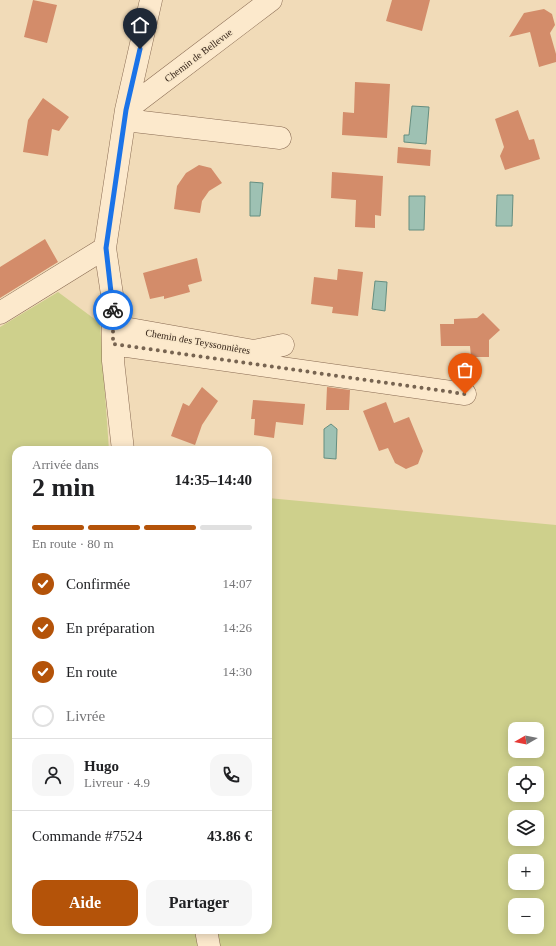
<!DOCTYPE html>
<html lang="fr">
<head>
<meta charset="utf-8">
<style>
	body { margin:0; font-family:Georgia,serif; background:#f6f6f6; color:#202124; height:100vh; display:flex; flex-direction:column; font-size:15px; white-space:nowrap }
	* { box-sizing:border-box; margin:0 }
	p { font-size:13px; color:#757577 }
	.icon { flex:none; width:22px; height:22px; fill:none; stroke:currentColor; stroke-width:2; stroke-linecap:round; stroke-linejoin:round }
	.map { position:relative; flex:1; overflow:hidden }
	.drawer { position:absolute; left:12px; top:446px; width:260px; height:488px; display:flex; flex-direction:column; background:#fff; border-radius:12px; box-shadow:0 2px 10px #0003 }
	.drawer>* { flex:none }
	.needle { width:26px; rotate:261deg }
	.buttons { position:absolute; left:508px; top:722px; display:grid; gap:8px }
	.buttons a { display:grid; place-items:center; width:36px; height:36px; border-radius:8px; background:#fff; box-shadow:0 2px 10px #0003; font-size:20px }
	.pin { position:absolute; display:grid; place-items:center; width:34px; height:34px; color:#fff; margin:-41px -17px; border-radius:50% 50% 50% 0; rotate:-45deg; box-shadow:0 0 4px #0007 }
	.pin .icon { rotate:45deg }
	.courier { position:absolute; display:grid; place-items:center; width:40px; height:40px; margin:-20px; border:3px solid #1a73e8; border-radius:50%; background:#fff; color:#222; box-shadow:0 1px 5px #0007 }
	.summary em { font-style:normal; font-weight:600 }
	.summary div { display:flex; flex-direction:column-reverse }
	.summary { display:flex; align-items:center; justify-content:space-between; height:68px; padding:0 20px }
	h1 { font-size:26px; font-weight:600; line-height:30px }
	.bar { display:grid; grid-template-columns:repeat(4,1fr); gap:6px 4px; align-content:center; height:48px; padding:0 20px }
	.bar i { height:5px; border-radius:3px; background:#e0e0e0 }
	.bar .on { background:#b45309 }
	.bar p { grid-column:span 4 }
	.line { display:flex; align-items:center; gap:10px; padding:0 20px; border-top:1px solid #e0e0e0 }
	.line div { flex:1 }
	.round { display:grid; place-items:center; flex:none; width:42px; height:42px; border-radius:12px; background:#f6f6f6 }
	ol { padding:0 20px; list-style:none }
	li { display:flex; align-items:center; gap:12px; height:44px }
	li p { margin-inline-start:auto }
	li .icon { padding:4px; border-radius:50%; background:#b45309; color:#fff; stroke-width:4 }
	li:last-child { color:#757577 }
	li i { width:22px; height:22px; border:2px solid #e0e0e0; border-radius:50% }
	.action { display:flex; gap:8px; margin-top:auto; padding:8px 20px }
	.action a { flex:1; height:46px; border-radius:12px; background:#b45309; color:#fff; font-size:16px; font-weight:600; line-height:46px; text-align:center }
	.action a+a { background:#f6f6f6; color:#202124 }
	.map>svg:first-child { display:block }
	.green { fill:#ced08c; fill-rule:evenodd }
	.water { fill:#9ec1b3; stroke:#658e80 }
	.building { fill:#d38c6a }
	.lines { fill:none; stroke-linecap:round; stroke-linejoin:round }
	.minor-casing { stroke:#886a52; stroke-width:23 }
	.minor { stroke:#fce9cc; stroke-width:22 }
	.done { stroke:#776451; stroke-width:4; stroke-dasharray:0 7.2 }
	.route { stroke:#1a73e8; stroke-width:5 }
	.labels { text-anchor:middle; stroke-width:3; stroke-linejoin:round; paint-order:stroke }
	.street-label { font-size:10px; fill:#362419; stroke:#f8e6c8 }
</style>
</head>
<body>
<div class="map">
<svg width="556" height="946" viewBox="0 0 556 946">
	<rect width="100%" height="100%" fill="#f1dbb8"/>
	<path class="green" d="M 58,292 L 100,323 L 109,450 L 16,450 L 16,930 L 268,930 L 268,498 L 556,525 L 556,946 L 0,946 L 0,327 ZM 515,729 L 537,729 L 537,751 L 515,751 ZM 515,773 L 537,773 L 537,795 L 515,795 ZM 515,817 L 537,817 L 537,839 L 515,839 ZM 515,861 L 537,861 L 537,883 L 515,883 ZM 515,905 L 537,905 L 537,927 L 515,927 Z"/>
	<path class="water" d="M 412,106 L 429,107 L 426,144 L 404,142 L 404,135 L 409,135 Z
		M 250,182 L 263,183 L 260,216 L 250,216 Z
		M 497,195 L 513,195 L 512,226 L 496,226 Z
		M 409,196 L 425,196 L 424,230 L 409,230 Z
		M 375,281 L 387,282 L 385,311 L 372,309 Z
		M 331,424 L 337,429 L 336,459 L 324,458 L 324,429 Z"/>
	<path class="building" d="M 33,0 L 57,5 L 47,43 L 24,37 Z
		M 392,0 L 430,0 L 422,31 L 386,21 Z
		M 544,9 L 552,14 L 555,25 L 550,33 L 556,54 L 556,62 L 539,67 L 530,32 L 509,37 L 524,13 Z
		M 355,82 L 390,84 L 387,138 L 342,135 L 343,112 L 354,113 Z
		M 43,98 L 69,117 L 59,131 L 52,129 L 48,156 L 23,152 L 28,120 Z
		M 518,110 L 529,140 L 534,139 L 540,159 L 505,170 L 500,156 L 504,147 L 495,119 Z
		M 398,147 L 431,150 L 430,166 L 397,163 Z
		M 199,165 L 211,168 L 222,183 L 209,191 L 202,201 L 200,213 L 174,209 L 177,186 L 186,173 Z
		M 332,172 L 383,176 L 381,216 L 375,215 L 375,228 L 355,227 L 356,200 L 331,198 Z
		M 45,239 L 58,262 L 0,298 L 0,267 Z
		M 197,258 L 202,281 L 188,285 L 190,292 L 164,299 L 164,296 L 150,299 L 143,273 Z
		M 338,269 L 363,272 L 358,316 L 332,313 L 333,307 L 311,304 L 314,277 L 337,280 Z
		M 483,313 L 500,330 L 489,340 L 489,357 L 471,357 L 470,346 L 441,346 L 440,324 L 454,324 L 454,319 L 477,318 Z
		M 202,387 L 218,401 L 202,425 L 195,445 L 171,436 L 183,403 L 189,406 Z
		M 327,387 L 350,390 L 349,410 L 326,410 Z
		M 253,400 L 305,404 L 303,425 L 276,422 L 274,438 L 254,435 L 255,419 L 251,419 Z
		M 386,402 L 394,423 L 409,417 L 423,451 L 418,464 L 406,469 L 395,463 L 388,448 L 379,451 L 363,411 Z"/>
	<g class="lines">
		<g class="minor-casing">
			<path id="minor" d="M 126,110 L 271,0
				M 125,120 L 280,138
				M 105,248 L 113,301 L 113,361 L 123,450
				M 0,313 L 105,248 L 126,110 L 151,0
				M 113,326 L 254,351 L 283,345
				M 113,344 L 465,394
				M 206,930 L 209,946"/>
		</g>
		<use href="#minor" class="minor"/>
	</g>
	<g class="lines">
		<path class="done" d="M 113,310 L 113,344 L 465,394"/>
		<path class="route" d="M 113,310 L 106,248 L 126,110 L 140,49"/>
	</g>
	<g class="labels">
		<g class="street-label">
			<text transform="translate(198 55) rotate(-37)" y="4">Chemin de Bellevue</text>
			<text transform="translate(198 341) rotate(10)" y="4">Chemin des Teyssonnières</text>
		</g>
	</g>
</svg>
<div class="buttons">
<a><svg class="needle" viewBox="-14 -14 28 28"><path d="M0-13l5 13h-10z" fill="#e53935"/><path d="M0 13l5-13h-10z" fill="#757577"/></svg></a>
<a><svg class="icon" aria-label="locate" viewBox="0 0 24 24"><circle cx="12" cy="12" r="6"/><path d="M12 2v4M12 18v4M2 12h4M18 12h4"/></svg></a>
<a><svg class="icon" aria-label="layers" viewBox="0 0 24 24"><path d="M12 4l9 5-9 5-9-5zM3 14l9 5 9-5"/></svg></a>
<a>+</a>
<a>−</a>
</div>
<div class="pin" style="left:465px;top:394px;background:#ea580c"><svg class="icon" aria-label="bag" viewBox="0 0 24 24"><path d="M5 8h14l-1 12H6zM9 8a3 3 0 0 1 6 0"/></svg></div>
<div class="pin" style="left:140px;top:49px;background:#1f2937"><svg class="icon" aria-label="home" viewBox="0 0 24 24"><path d="M3 11l9-7 9 7M6 9v11h12V9"/></svg></div>
<div class="courier" style="left:113px;top:310px"><svg class="icon" aria-label="bike" viewBox="0 0 24 24"><circle cx="6" cy="16" r="4"/><circle cx="18" cy="16" r="4"/><path d="M6 16l4-8h5l3 8M10 8l3 8H6M13 5h3"/></svg></div>
<section class="drawer">
<div class="summary"><div><h1>2 min</h1><p>Arrivée dans</p></div><em>14:35–14:40</em></div>
<div class="bar"><i class="on"></i><i class="on"></i><i class="on"></i><i></i><p>En route · 80 m</p></div>
<ol>
<li><svg class="icon" aria-label="check" viewBox="0 0 24 24"><path d="M5 12l5 5 9-10"/></svg>Confirmée<p>14:07</p></li>
<li><svg class="icon" aria-label="check" viewBox="0 0 24 24"><path d="M5 12l5 5 9-10"/></svg>En préparation<p>14:26</p></li>
<li><svg class="icon" aria-label="check" viewBox="0 0 24 24"><path d="M5 12l5 5 9-10"/></svg>En route<p>14:30</p></li>
<li><i></i>Livrée</li>
</ol>
<div class="line" style="height:72px"><a class="round"><svg class="icon" aria-label="person" viewBox="0 0 24 24"><circle cx="12" cy="8" r="4"/><path d="M4 21q1-7 8-7t8 7"/></svg></a><div><b>Hugo</b><p>Livreur · 4.9</p></div><a class="round"><svg class="icon" aria-label="phone" viewBox="0 0 24 24"><path d="M5 4h4l2 5-3 2q2 4 5 5l2-3 5 2v4C11 20 4 13 5 4z"/></svg></a></div>
<div class="line" style="height:52px"><div>Commande #7524</div><b>43.86 €</b></div>
<div class="action"><a>Aide</a><a>Partager</a></div>
</section>
</div>
</body>
</html>
